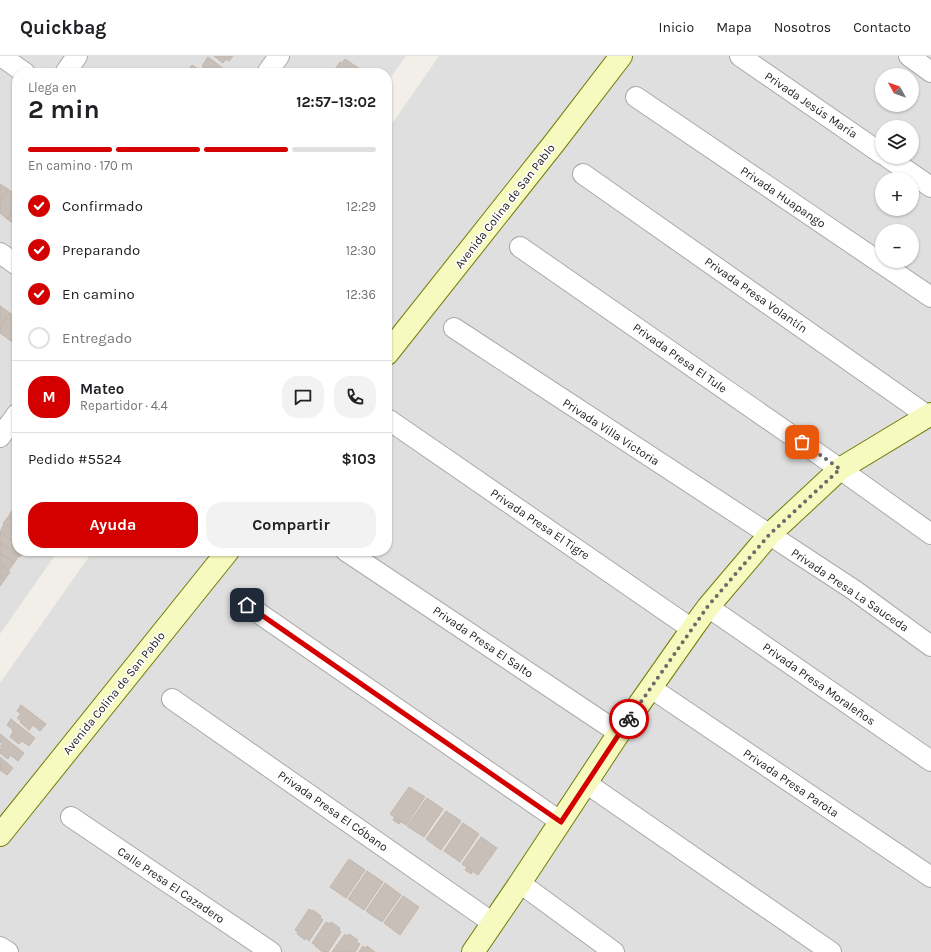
<!DOCTYPE html>
<html lang="es">
<head>
<meta charset="utf-8">
<style>
	body { margin:0; font-family:Karla,sans-serif; background:#f2f2f2; color:#202124; height:100vh; display:flex; flex-direction:column; font-size:15px; white-space:nowrap }
	* { box-sizing:border-box; margin:0 }
	p { font-size:13px; color:#757577 }
	.icon { flex:none; width:22px; height:22px; fill:none; stroke:currentColor; stroke-width:2; stroke-linecap:round; stroke-linejoin:round }
	.map { position:relative; flex:1; overflow:hidden }
	.drawer { position:absolute; left:12px; top:12px; width:380px; height:488px; display:flex; flex-direction:column; background:#fff; border-radius:16px; box-shadow:0 1px 3px #0004 }
	.drawer>* { flex:none }
	.needle { width:26px; rotate:310deg }
	.fabs { position:absolute; left:875px; top:12px; display:grid; gap:8px }
	.fabs a { display:grid; place-items:center; width:44px; height:44px; border-radius:50%; background:#fff; box-shadow:0 1px 3px #0004; font-size:20px }
	.pin { position:absolute; display:grid; place-items:center; width:34px; height:34px; color:#fff; margin:-17px; border-radius:8px; box-shadow:0 2px 6px #0006 }
	.courier { position:absolute; display:grid; place-items:center; width:40px; height:40px; margin:-20px; border:3px solid #d40000; border-radius:50%; background:#fff; color:#222; box-shadow:0 1px 5px #0007 }
	.summary em { font-style:normal; font-weight:700 }
	.summary div { display:flex; flex-direction:column-reverse }
	.summary { display:flex; align-items:center; justify-content:space-between; height:68px; padding:0 16px }
	h1 { font-size:26px; font-weight:700; line-height:30px }
	.bar { display:grid; grid-template-columns:repeat(4,1fr); gap:6px 4px; align-content:center; height:48px; padding:0 16px }
	.bar i { height:5px; border-radius:3px; background:#e0e0e0 }
	.bar .active { background:#d40000 }
	.bar p { grid-column:span 4 }
	.line { display:flex; align-items:center; gap:10px; padding:0 16px; border-top:1px solid #e0e0e0 }
	.line div { flex:1 }
	.round { display:grid; place-items:center; flex:none; width:42px; height:42px; border-radius:16px; background:#f2f2f2 }
	ol { padding:0 16px; list-style:none }
	li { display:flex; align-items:center; gap:12px; height:44px }
	li p { margin-inline-start:auto }
	li .icon { padding:4px; border-radius:50%; background:#d40000; color:#fff; stroke-width:4 }
	li:last-child { color:#757577 }
	li i { width:22px; height:22px; border:2px solid #e0e0e0; border-radius:50% }
	.action { display:flex; gap:8px; margin-top:auto; padding:8px 16px }
	.action a { flex:1; height:46px; border-radius:16px; background:#d40000; color:#fff; font-size:16px; font-weight:700; line-height:46px; text-align:center }
	.action a+a { background:#f2f2f2; color:#202124 }
	header { display:flex; align-items:center; gap:24px; box-sizing:border-box; height:56px; padding:0 20px; background:#fff; border-bottom:1px solid #e0e0e0 }
	header strong { font-size:19px }
	nav { display:flex; gap:22px; margin-inline-start:auto; font-size:14px }
	.map>svg:first-child { display:block }
	.residential { fill:#e0dfdf; fill-rule:evenodd }
	.building { fill:#c7bfb8; stroke:#c4b6ab }
	.lines { fill:none; stroke-linecap:round; stroke-linejoin:round }
	.street-casing { stroke:#a9a9a9; stroke-width:22 }
	.secondary-casing { stroke:#707d05; stroke-width:24 }
	.street { stroke:#fff; stroke-width:20 }
	.secondary { stroke:#f7fabf; stroke-width:22 }
	.done { stroke:#6b6a68; stroke-width:4; stroke-dasharray:0 7.2 }
	.route { stroke:#d40000; stroke-width:5 }
	.labels { text-anchor:middle; stroke-width:3; stroke-linejoin:round; paint-order:stroke }
	.street-label { font-size:12px; fill:#222; stroke:#fff }
</style>
</head>
<body>
<header>
<strong>Quickbag</strong>
<nav><a>Inicio</a><a>Mapa</a><a>Nosotros</a><a>Contacto</a></nav>
</header>
<div class="map">
<svg width="931" height="896" viewBox="0 0 931 896">
	<rect width="100%" height="100%" fill="#f2efe9"/>
	<path class="residential" d="M 0,0 L 406,0 L 387,27 L 387,17 L 17,17 L 17,495 L 58,495 L 0,578 Z
		M 439,0 L 931,0 L 931,896 L 0,896 L 0,627 L 93,495 L 387,495 L 387,75 ZM 882,19 L 912,19 L 912,49 L 882,49 ZM 882,71 L 912,71 L 912,101 L 882,101 ZM 882,123 L 912,123 L 912,153 L 882,153 ZM 882,175 L 912,175 L 912,205 L 882,205 Z"/>
	<path class="building" d="M 214,0 L 233,0 L 229,5 L 226,3 L 223,7 Z
		M 208,1 L 224,13 L 220,17 L 217,16 L 216,17 L 211,17 L 202,10 Z
		M 345,3 L 363,15 L 362,17 L 334,17 L 333,16 L 340,6 L 342,7 Z
		M 192,9 L 204,17 L 186,17 Z
		M 0,128 L 8,133 L 0,145 Z
		M 8,133 L 17,140 L 17,149 L 7,163 L 0,157 L 0,145 Z
		M 17,149 L 17,170 L 7,163 Z
		M 0,250 L 10,257 L 0,271 Z
		M 10,257 L 17,262 L 17,276 L 11,285 L 0,277 L 0,271 Z
		M 17,276 L 17,289 L 11,285 Z
		M 13,453 L 17,456 L 17,467 L 8,461 Z
		M 8,461 L 17,467 L 17,477 L 3,467 Z
		M 4,468 L 17,477 L 17,488 L 0,476 Z
		M 0,476 L 17,488 L 17,495 L 25,495 L 20,501 L 0,487 Z
		M 0,487 L 19,500 L 14,507 L 0,497 Z
		M 0,497 L 14,507 L 9,514 L 0,508 Z
		M 0,508 L 10,516 L 5,523 L 0,519 Z
		M 0,519 L 5,523 L 0,530 Z
		M 21,649 L 46,668 L 40,675 L 33,669 L 29,674 L 20,666 L 21,665 L 17,662 L 21,658 L 17,655 Z
		M 11,663 L 35,682 L 29,690 L 22,685 L 19,688 L 10,681 L 13,676 L 12,675 L 13,674 L 7,669 Z
		M 0,678 L 24,697 L 18,705 L 10,699 L 8,703 L 0,697 L 0,694 L 2,691 L 0,690 L 2,688 L 0,686 Z
		M 0,701 L 13,712 L 7,719 L 0,714 Z
		M 409,731 L 425,741 L 406,769 L 390,758 Z
		M 427,742 L 443,753 L 424,781 L 407,770 Z
		M 446,755 L 461,765 L 441,794 L 426,783 Z
		M 395,761 L 401,766 L 399,768 L 393,764 Z
		M 463,767 L 479,778 L 460,806 L 444,795 Z
		M 481,781 L 497,792 L 478,819 L 462,808 Z
		M 349,803 L 365,814 L 346,842 L 330,831 Z
		M 467,811 L 473,815 L 471,818 L 465,814 Z
		M 367,815 L 383,826 L 364,854 L 348,843 Z
		M 385,827 L 401,839 L 382,866 L 366,855 Z
		M 403,840 L 419,851 L 400,879 L 384,867 Z
		M 309,853 L 312,855 L 313,854 L 321,860 L 320,861 L 323,864 L 309,885 L 306,882 L 305,884 L 297,878 L 298,876 L 295,874 Z
		M 326,866 L 330,868 L 331,866 L 340,872 L 339,874 L 341,876 L 328,896 L 323,895 L 323,896 L 315,890 L 316,889 L 312,887 Z
		M 345,878 L 347,880 L 349,878 L 358,884 L 356,886 L 360,888 L 355,896 L 332,896 Z
		M 363,890 L 365,892 L 367,890 L 375,896 L 359,896 Z"/>
	<g class="lines">
		<g class="street-casing">
			<path id="street" d="M 1,0 L 25,17
				M 740,0 L 882,98
				M 909,0 L 931,16
				M 65,17 L 77,0
				M 267,17 L 279,0
				M 636,41 L 931,241
				M 887,101 L 931,131
				M 583,118 L 928,360
				M 520,191 L 840,413 L 931,478
				M 0,197 L 17,209
				M 454,272 L 854,534 L 931,590
				M 389,364 L 692,573
				M 0,381 L 17,358
				M 346,495 L 619,677
				M 247,549 L 561,766
				M 708,551 L 931,705
				M 651,632 L 931,821
				M 172,643 L 493,867
				M 586,727 L 831,896
				M 71,761 L 271,896
				M 520,827 L 614,896
				M 0,891 L 8,896"/>
		</g>
		<g class="secondary-casing">
			<path id="secondary" d="M 387,298 L 555,86 L 621,0
				M 0,779 L 228,495
				M 473,896 L 520,827 L 619,677 L 692,573 L 708,551 L 769,479 L 840,413 L 931,358"/>
		</g>
		<use href="#street" class="street"/>
		<use href="#secondary" class="secondary"/>
	</g>
	<g class="lines">
		<path class="done" d="M 629,663 L 708,550 L 769,479 L 840,413 L 802,386"/>
		<path class="route" d="M 247,549 L 561,766 L 629,663"/>
	</g>
	<g class="labels">
		<g class="street-label">
			<text transform="translate(811 49) rotate(34)" y="4">Privada Jesús María</text>
			<text transform="translate(783 141) rotate(34)" y="4">Privada Huapango</text>
			<text transform="translate(505 150) rotate(-52)" y="4">Avenida Colina de San Pablo</text>
			<text transform="translate(756 239) rotate(35)" y="4">Privada Presa Volantín</text>
			<text transform="translate(680 302) rotate(35)" y="4">Privada Presa El Tule</text>
			<text transform="translate(611 376) rotate(33)" y="4">Privada Villa Victoria</text>
			<text transform="translate(540 468) rotate(34)" y="4">Privada Presa El Tigre</text>
			<text transform="translate(850 534) rotate(34)" y="4">Privada Presa La Sauceda</text>
			<text transform="translate(483 586) rotate(34)" y="4">Privada Presa El Salto</text>
			<text transform="translate(819 628) rotate(35)" y="4">Privada Presa Moraleños</text>
			<text transform="translate(114 637) rotate(-51)" y="4">Avenida Colina de San Pablo</text>
			<text transform="translate(791 727) rotate(34)" y="4">Privada Presa Parota</text>
			<text transform="translate(333 755) rotate(35)" y="4">Privada Presa El Cóbano</text>
			<text transform="translate(171 829) rotate(34)" y="4">Calle Presa El Cazadero</text>
		</g>
	</g>
</svg>
<div class="fabs">
<a><svg class="needle" viewBox="-14 -14 28 28"><path d="M0-13l5 13h-10z" fill="#e53935"/><path d="M0 13l5-13h-10z" fill="#757577"/></svg></a>
<a><svg class="icon" aria-label="layers" viewBox="0 0 24 24"><path d="M12 4l9 5-9 5-9-5zM3 14l9 5 9-5"/></svg></a>
<a>+</a>
<a>−</a>
</div>
<div class="pin" style="left:802px;top:386px;background:#ea580c"><svg class="icon" aria-label="bag" viewBox="0 0 24 24"><path d="M5 8h14l-1 12H6zM9 8a3 3 0 0 1 6 0"/></svg></div>
<div class="pin" style="left:247px;top:549px;background:#1f2937"><svg class="icon" aria-label="home" viewBox="0 0 24 24"><path d="M3 11l9-7 9 7M6 9v11h12V9"/></svg></div>
<div class="courier" style="left:629px;top:663px"><svg class="icon" aria-label="bike" viewBox="0 0 24 24"><circle cx="6" cy="16" r="4"/><circle cx="18" cy="16" r="4"/><path d="M6 16l4-8h5l3 8M10 8l3 8H6M13 5h3"/></svg></div>
<section class="drawer">
<div class="summary"><div><h1>2 min</h1><p>Llega en</p></div><em>12:57–13:02</em></div>
<div class="bar"><i class="active"></i><i class="active"></i><i class="active"></i><i></i><p>En camino · 170 m</p></div>
<ol>
<li><svg class="icon" aria-label="check" viewBox="0 0 24 24"><path d="M5 12l5 5 9-10"/></svg>Confirmado<p>12:29</p></li>
<li><svg class="icon" aria-label="check" viewBox="0 0 24 24"><path d="M5 12l5 5 9-10"/></svg>Preparando<p>12:30</p></li>
<li><svg class="icon" aria-label="check" viewBox="0 0 24 24"><path d="M5 12l5 5 9-10"/></svg>En camino<p>12:36</p></li>
<li><i></i>Entregado</li>
</ol>
<div class="line" style="height:72px"><b class="round" style="background:#d40000;color:#fff">M</b><div><b>Mateo</b><p>Repartidor · 4.4</p></div><a class="round"><svg class="icon" aria-label="chat" viewBox="0 0 24 24"><path d="M4 5h16v11H9l-5 4z"/></svg></a><a class="round"><svg class="icon" aria-label="phone" viewBox="0 0 24 24"><path d="M5 4h4l2 5-3 2q2 4 5 5l2-3 5 2v4C11 20 4 13 5 4z"/></svg></a></div>
<div class="line" style="height:52px"><div>Pedido #5524</div><b>$103</b></div>
<div class="action"><a>Ayuda</a><a>Compartir</a></div>
</section>
</div>
</body>
</html>
